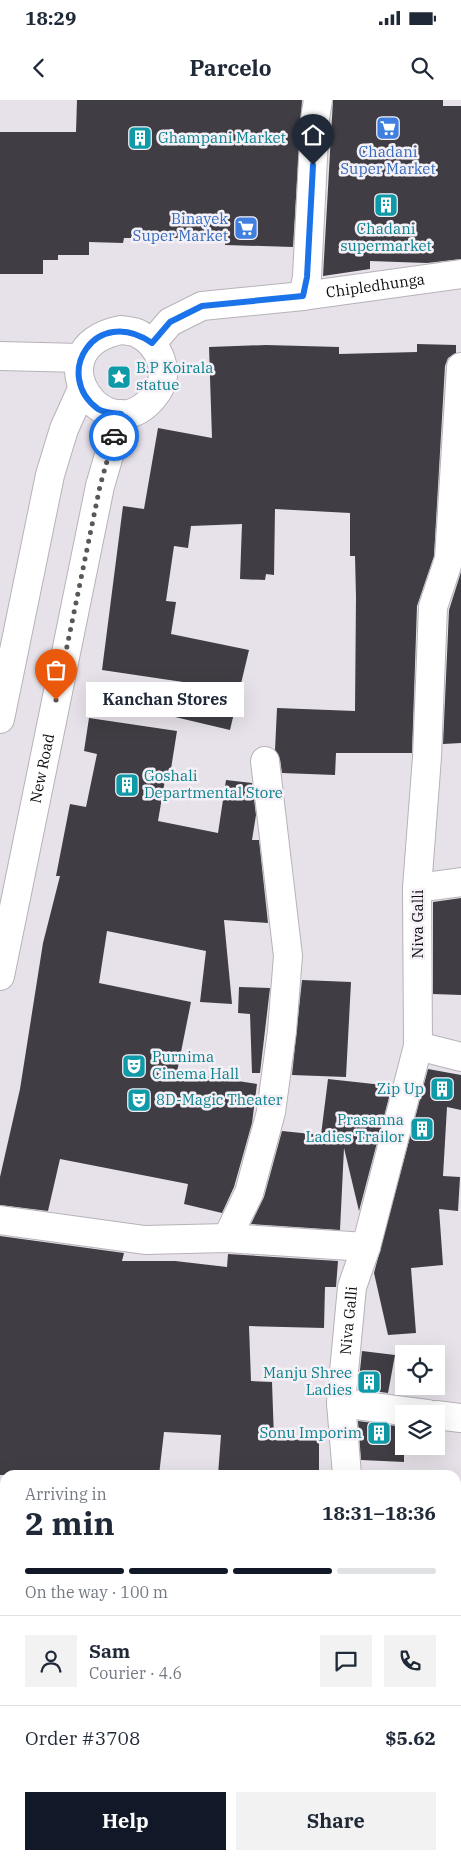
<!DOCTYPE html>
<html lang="en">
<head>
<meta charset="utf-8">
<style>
	body { margin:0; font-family:"IBM Plex Serif",serif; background:#f2f2f3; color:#1f2937; height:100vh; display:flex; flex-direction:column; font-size:19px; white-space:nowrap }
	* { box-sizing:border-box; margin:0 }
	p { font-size:16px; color:#747a83 }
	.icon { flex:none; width:28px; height:28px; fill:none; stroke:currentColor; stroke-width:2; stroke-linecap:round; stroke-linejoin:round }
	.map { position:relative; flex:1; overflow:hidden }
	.details { position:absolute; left:0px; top:1370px; width:461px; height:390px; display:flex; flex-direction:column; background:#fff; border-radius:15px 15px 0 0; box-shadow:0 5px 20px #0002 }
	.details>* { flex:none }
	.fabs { position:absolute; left:395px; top:1245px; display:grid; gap:10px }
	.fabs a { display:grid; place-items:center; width:50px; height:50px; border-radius:0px; background:#fff; box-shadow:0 5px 20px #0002; font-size:25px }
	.pin { position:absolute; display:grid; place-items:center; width:42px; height:42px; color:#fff; margin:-51px -21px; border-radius:50% 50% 50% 0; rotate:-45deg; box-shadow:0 0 5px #0007 }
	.pin .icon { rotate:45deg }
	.courier { position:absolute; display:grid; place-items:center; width:50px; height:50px; margin:-25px; border:4px solid #1a73e8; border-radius:50%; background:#fff; color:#222; box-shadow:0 1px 6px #0007 }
	.bubble { position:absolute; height:35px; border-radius:0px; background:#fff; box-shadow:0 5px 20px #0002; font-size:16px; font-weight:700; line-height:35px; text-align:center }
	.overview em { font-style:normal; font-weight:700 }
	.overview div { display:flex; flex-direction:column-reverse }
	.overview { display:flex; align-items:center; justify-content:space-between; height:85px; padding:0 25px }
	h1 { font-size:32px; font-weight:700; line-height:38px }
	.bar { display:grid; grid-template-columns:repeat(4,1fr); gap:8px 5px; align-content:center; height:60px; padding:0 25px }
	.bar i { height:6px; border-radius:4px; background:#e0e1e3 }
	.bar .on { background:#111827 }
	.bar p { grid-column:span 4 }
	.line { display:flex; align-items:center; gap:12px; padding:0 25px; border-top:1px solid #e0e1e3 }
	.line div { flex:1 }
	.round { display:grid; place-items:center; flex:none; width:52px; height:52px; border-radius:0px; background:#f2f2f3 }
	.primary-button { display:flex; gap:10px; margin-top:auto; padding:10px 25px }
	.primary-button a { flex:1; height:58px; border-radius:0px; background:#111827; color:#fff; font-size:20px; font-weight:700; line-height:58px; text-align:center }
	.primary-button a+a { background:#f2f2f3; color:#1f2937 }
	.status { display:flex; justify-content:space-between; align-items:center; height:35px; padding:0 25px; background:#fff; direction:ltr }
	.status svg { height:14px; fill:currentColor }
	header { display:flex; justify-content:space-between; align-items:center; height:65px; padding:0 25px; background:#fff; font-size:22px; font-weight:700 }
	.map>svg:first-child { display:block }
	.building { fill:#403e44 }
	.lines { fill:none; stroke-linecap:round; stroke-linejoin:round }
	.minor-casing { stroke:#b7b2b8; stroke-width:30 }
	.major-casing { stroke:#b7b2b8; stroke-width:30 }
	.minor { stroke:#fff; stroke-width:28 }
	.major { stroke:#fff; stroke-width:28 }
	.done { stroke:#5a575b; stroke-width:5; stroke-dasharray:0 9 }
	.route { stroke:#1a73e8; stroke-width:6 }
	.labels { text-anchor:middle; stroke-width:5; stroke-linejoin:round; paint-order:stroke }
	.culture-label { font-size:15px; fill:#0d838f; stroke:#f4f0f6; text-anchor:start }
	.shop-label { font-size:15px; fill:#366cbe; stroke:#f4f0f6 }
	.street-label { font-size:15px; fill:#0e0c0f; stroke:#f4f0f6 }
</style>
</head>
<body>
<div class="status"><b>18:29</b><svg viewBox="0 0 49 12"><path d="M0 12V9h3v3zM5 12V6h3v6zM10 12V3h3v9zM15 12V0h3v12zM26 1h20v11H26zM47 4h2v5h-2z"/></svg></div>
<header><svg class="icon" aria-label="back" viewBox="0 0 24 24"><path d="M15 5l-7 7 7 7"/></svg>Parcelo<svg class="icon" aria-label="search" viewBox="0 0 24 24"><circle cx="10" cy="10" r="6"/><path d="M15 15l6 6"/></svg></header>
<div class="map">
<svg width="461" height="1760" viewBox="0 0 461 1760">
	<rect width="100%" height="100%" fill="#e7e2e9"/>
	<path class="building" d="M 77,0 L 302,0 L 293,147 L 225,145 L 225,142 L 181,138 L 124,138 L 123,143 L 89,142 L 89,155 L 58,155 L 58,160 L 43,160 L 43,174 L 0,174 L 0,32 L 76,32 Z
		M 333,0 L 443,0 L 443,6 L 461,6 L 461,159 L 427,163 L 370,161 L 370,169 L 323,176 Z
		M 417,244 L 456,245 L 456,253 L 448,258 L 445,266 L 434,456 L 417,506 L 412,653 L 336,653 L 335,675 L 282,673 L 280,659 L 275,650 L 277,608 L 355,611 L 356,497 L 355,456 L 350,456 L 350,413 L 275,409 L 274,475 L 266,474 L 265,480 L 240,479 L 242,424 L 191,426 L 188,448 L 174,446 L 166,501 L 176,502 L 171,534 L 249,550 L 230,630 L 175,617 L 183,582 L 102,570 L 123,406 L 144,409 L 158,328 L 212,338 L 209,247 L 266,245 L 339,247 L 339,254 L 417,252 Z
		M 461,472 L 461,643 L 443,644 L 449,510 Z
		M 89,618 L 177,631 L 170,675 L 166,674 L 158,721 L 218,733 L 226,680 L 252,683 L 256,715 L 252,740 L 259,740 L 268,823 L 224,820 L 232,904 L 200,902 L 206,851 L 107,831 L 99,883 L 191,902 L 177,972 L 257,984 L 252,1023 L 234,1087 L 222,1113 L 184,1104 L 188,1084 L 60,1059 L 48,1111 L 0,1105 L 0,1077 L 20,989 L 43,843 L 60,776 L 56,776 L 70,704 L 86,707 L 97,654 L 84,651 Z
		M 461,798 L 461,895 L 433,894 L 433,802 Z
		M 302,880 L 351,882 L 346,977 L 292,975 Z
		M 239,887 L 270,888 L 260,973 L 252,973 L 250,914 L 238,913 Z
		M 428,969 L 461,975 L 461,1010 L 447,1007 L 443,1076 L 460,1077 L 458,1111 L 439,1109 L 443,1165 L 411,1168 L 416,1233 L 388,1235 L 374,1173 Z
		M 328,979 L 392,986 L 359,1111 L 344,1048 L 340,1130 L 251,1124 L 264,1097 L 282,1031 L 321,1035 Z
		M 0,1136 L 124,1153 L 122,1161 L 175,1161 L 227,1167 L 228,1154 L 338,1161 L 336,1187 L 325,1187 L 324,1228 L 249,1226 L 251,1281 L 272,1282 L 274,1339 L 319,1340 L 319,1375 L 218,1375 L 221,1335 L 164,1332 L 159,1375 L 0,1375 Z
		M 362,1251 L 395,1255 L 388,1293 L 358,1289 Z
		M 358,1321 L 404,1327 L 404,1362 L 361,1360 Z"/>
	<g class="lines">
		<g class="minor-casing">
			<g id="minor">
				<path d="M 303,196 L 307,177 L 315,19 L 318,0"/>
				<path d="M 417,788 L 461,782"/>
				<path d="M 418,946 L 461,957"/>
				<path d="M 0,1120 L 145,1140 L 227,1138 L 366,1147"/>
				<path d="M 227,1138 L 249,1093 L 271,1012 L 282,931 L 288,856 L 265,661"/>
				<path d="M 341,1303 L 427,1314"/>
				<path d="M 436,1315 L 461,1318"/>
				<path id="s1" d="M 347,1375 L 341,1303 L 352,1187 L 366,1147 L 418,946 L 417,788 L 427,657 L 433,507 L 449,459 L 461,267"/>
				<path d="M 456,1528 L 461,1530"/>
			</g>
		</g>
		<g class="major-casing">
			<g id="major">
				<path d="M 121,230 C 127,231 134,231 139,234 C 159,245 171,272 157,292 C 110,362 29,249 121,230 Z"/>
				<path id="s2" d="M 152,243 L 170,222 L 202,206 L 303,196 L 461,174"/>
				<path d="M 0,256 L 81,258"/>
				<path d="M 0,619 L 50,375 L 64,329 L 82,289"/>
				<path id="s3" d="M 0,876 L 100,386 L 121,314"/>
				<path d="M 0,1517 L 5,1518"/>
				<path d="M 334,1755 L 336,1760"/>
			</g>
		</g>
		<use href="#minor" class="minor"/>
		<use href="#major" class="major"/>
	</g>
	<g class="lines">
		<path class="done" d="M 56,600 L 100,386 L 114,336"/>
		<path class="route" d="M 114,336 L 121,314 C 114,313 104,313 98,309 C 52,275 95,204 152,243 L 170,222 L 202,206 L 303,196 L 307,177 L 313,65"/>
	</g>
	<defs>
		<g id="supermarket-square" transform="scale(1.25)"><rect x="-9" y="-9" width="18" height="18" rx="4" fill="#3f7fe0" stroke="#f4f0f6"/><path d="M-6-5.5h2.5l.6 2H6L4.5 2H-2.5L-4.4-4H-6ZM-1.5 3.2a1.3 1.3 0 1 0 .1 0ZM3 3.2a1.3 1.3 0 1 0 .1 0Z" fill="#fff"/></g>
		<g id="building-square" transform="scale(1.25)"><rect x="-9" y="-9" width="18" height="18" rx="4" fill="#0f9aa8" stroke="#f4f0f6"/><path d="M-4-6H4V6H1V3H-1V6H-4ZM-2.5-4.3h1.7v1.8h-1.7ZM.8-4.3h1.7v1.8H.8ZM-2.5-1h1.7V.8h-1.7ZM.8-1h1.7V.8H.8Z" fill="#fff"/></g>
		<g id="sight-square" transform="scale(1.25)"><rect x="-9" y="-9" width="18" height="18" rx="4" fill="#0f9aa8" stroke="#f4f0f6"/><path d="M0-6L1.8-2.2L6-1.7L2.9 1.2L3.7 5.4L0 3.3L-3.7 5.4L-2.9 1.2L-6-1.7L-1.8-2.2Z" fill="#fff"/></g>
		<g id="theatre-square" transform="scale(1.25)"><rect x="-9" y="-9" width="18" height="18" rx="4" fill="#0f9aa8" stroke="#f4f0f6"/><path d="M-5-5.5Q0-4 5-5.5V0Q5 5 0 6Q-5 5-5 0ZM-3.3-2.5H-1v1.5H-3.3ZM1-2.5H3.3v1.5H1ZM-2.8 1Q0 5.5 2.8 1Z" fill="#fff"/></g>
	</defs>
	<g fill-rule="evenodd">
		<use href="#supermarket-square" x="388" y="28"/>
		<use href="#building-square" x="140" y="38"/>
		<use href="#building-square" x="386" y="105"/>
		<use href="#supermarket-square" x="246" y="128"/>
		<use href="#sight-square" x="119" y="277"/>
		<use href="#building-square" x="127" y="685"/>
		<use href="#theatre-square" x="134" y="966"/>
		<use href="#building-square" x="442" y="989"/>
		<use href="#theatre-square" x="139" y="1000"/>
		<use href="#building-square" x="422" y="1029"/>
		<use href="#building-square" x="369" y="1282"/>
		<use href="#building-square" x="379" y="1333"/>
	</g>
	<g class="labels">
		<g class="culture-label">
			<text x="158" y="43">Ghampani Market</text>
			<text x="386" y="134" text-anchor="middle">Chadani<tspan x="386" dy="17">supermarket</tspan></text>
			<text x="136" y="273">B.P Koirala<tspan x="136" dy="17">statue</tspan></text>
			<text x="144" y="681">Goshali<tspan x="144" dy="17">Departmental Store</tspan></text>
			<text x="152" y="962">Purnima<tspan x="152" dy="17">Cinema Hall</tspan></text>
			<text x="424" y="994" text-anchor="end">Zip Up</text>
			<text x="156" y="1005">8D-Magic Theater</text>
			<text x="404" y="1025" text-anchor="end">Prasanna<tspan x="404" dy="17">Ladies Trailor</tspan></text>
			<text x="352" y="1278" text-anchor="end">Manju Shree<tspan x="352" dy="17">Ladies</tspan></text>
			<text x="362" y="1338" text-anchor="end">Sonu Imporim</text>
		</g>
		<g class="shop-label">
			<text x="388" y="57">Chadani<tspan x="388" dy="17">Super Market</tspan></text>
			<text x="228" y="124" text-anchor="end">Binayek<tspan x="228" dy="17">Super Market</tspan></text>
		</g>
		<g class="street-label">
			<text dy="5" stroke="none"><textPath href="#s2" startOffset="238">Chipledhunga</textPath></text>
			<text dy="5" stroke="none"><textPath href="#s3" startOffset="212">New Road</textPath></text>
			<text transform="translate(418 824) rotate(-90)" y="5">Niva Galli</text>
			<text dy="5" stroke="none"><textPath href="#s1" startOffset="155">Niva Galli</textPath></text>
		</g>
	</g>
</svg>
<div class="fabs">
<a><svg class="icon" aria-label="locate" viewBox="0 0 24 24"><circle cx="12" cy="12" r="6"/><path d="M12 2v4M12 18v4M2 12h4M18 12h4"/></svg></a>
<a><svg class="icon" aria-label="layers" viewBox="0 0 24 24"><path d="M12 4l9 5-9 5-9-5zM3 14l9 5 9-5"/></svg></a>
</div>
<div class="pin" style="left:56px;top:600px;background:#ea580c"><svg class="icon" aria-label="bag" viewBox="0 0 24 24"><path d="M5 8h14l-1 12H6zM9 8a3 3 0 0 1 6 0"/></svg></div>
<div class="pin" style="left:313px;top:65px;background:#1f2937"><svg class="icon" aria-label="home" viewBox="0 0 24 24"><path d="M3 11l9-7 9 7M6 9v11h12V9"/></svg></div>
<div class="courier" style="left:114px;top:336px"><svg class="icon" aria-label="car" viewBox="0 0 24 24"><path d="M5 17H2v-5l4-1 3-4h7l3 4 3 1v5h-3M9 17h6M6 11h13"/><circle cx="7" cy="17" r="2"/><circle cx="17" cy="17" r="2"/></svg></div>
<div class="bubble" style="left:86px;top:582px;width:158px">Kanchan Stores</div>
<section class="details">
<div class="overview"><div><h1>2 min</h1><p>Arriving in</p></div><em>18:31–18:36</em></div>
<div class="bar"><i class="on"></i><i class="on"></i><i class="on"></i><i></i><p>On the way · 100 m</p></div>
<div class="line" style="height:90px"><a class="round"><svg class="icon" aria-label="person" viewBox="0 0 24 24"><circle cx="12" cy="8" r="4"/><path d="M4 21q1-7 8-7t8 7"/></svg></a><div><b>Sam</b><p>Courier · 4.6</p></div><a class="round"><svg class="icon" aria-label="chat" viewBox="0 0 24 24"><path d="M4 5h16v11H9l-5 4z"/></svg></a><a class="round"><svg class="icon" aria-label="phone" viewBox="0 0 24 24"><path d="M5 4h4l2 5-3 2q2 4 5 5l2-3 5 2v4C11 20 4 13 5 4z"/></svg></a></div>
<div class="line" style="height:65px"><div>Order #3708</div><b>$5.62</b></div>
<div class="primary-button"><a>Help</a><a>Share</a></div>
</section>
</div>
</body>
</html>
